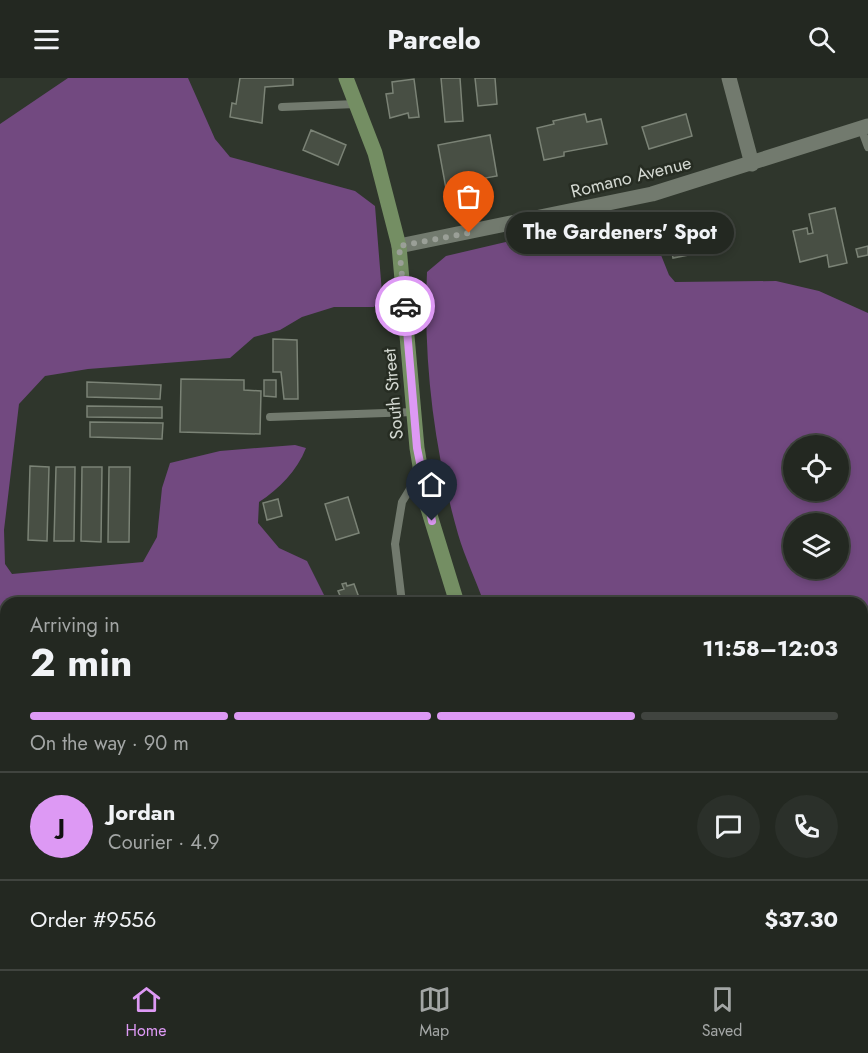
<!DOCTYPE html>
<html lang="en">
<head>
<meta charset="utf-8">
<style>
	body { margin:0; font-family:Jost,sans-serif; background:#2b302a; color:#f1f3f6; height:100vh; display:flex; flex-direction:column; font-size:22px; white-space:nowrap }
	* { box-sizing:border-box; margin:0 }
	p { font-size:20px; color:#a3a6a5 }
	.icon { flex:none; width:33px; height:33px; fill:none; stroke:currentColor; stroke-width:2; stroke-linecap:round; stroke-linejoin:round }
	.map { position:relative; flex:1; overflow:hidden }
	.details { position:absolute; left:0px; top:519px; width:868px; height:372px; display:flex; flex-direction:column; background:#232821; border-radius:18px 18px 0 0; box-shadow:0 3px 9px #0003,0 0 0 2px #40443f }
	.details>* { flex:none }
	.controls { position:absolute; left:783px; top:357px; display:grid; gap:12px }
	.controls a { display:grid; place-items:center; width:66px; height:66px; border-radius:50%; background:#232821; box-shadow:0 3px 9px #0003,0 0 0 2px #40443f; font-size:30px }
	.pin { position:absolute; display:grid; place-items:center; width:51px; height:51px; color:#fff; margin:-62px -26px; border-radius:50% 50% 50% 0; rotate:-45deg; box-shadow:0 0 6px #0007 }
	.pin .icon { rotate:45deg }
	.courier { position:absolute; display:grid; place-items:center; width:60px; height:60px; margin:-30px; border:4px solid #dd99f4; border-radius:50%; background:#fff; color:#222; box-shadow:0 2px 8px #0007 }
	.bubble { position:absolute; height:42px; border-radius:21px; background:#232821; box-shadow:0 3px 9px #0003,0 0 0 2px #40443f; font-size:20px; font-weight:700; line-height:42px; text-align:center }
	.summary em { font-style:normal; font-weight:700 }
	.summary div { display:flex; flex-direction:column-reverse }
	.summary { display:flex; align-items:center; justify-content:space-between; height:102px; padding:0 30px }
	h1 { font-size:39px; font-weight:700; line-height:45px }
	.bar { display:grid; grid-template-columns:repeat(4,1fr); gap:9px 6px; align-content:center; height:72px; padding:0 30px }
	.bar i { height:8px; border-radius:4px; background:#40443f }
	.bar .selected { background:#dd99f4 }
	.bar p { grid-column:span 4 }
	.line { display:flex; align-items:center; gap:15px; padding:0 30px; border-top:2px solid #40443f }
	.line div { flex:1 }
	.round { display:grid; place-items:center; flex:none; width:63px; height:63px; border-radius:32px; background:#2b302a }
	header { display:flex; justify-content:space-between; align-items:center; height:78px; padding:0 30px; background:#232821; font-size:27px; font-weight:700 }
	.menu { display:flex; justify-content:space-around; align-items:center; height:84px; border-top:2px solid #40443f; background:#232821; font-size:16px; color:#a3a6a5 }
	.menu a { display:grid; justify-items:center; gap:3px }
	.menu .selected { color:#dd99f4 }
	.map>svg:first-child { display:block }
	.green { fill:#724980; fill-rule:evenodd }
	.building { fill:#484f44; stroke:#7b8376; stroke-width:1.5 }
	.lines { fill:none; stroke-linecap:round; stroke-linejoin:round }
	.path { stroke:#6e746b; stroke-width:3; stroke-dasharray:4.5 4.5; stroke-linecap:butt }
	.lane { stroke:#727a6e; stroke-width:8 }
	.street { stroke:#727a6e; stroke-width:15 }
	.secondary { stroke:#748e63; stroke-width:15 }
	.done { stroke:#9a9f97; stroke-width:6; stroke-dasharray:0 10.8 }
	.route { stroke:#dd99f4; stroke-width:8 }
	.labels { text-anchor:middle; stroke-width:5; stroke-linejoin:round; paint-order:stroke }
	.street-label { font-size:18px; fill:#d3d8d1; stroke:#262c22 }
</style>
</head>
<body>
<header><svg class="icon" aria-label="menu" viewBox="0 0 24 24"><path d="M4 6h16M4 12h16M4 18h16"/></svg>Parcelo<svg class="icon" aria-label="search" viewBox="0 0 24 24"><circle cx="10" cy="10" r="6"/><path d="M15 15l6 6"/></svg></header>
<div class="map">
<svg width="868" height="891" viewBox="0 0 868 891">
	<rect width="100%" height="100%" fill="#2f362c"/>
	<path class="green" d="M 68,0 L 188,0 L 215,61 L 230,79 L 355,113 L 375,128 L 382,215 L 374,229 L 334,229 L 302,239 L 280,252 L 254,259 L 230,280 L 88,291 L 45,298 L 19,326 L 4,452 L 5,486 L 12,496 L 143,484 L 157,459 L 162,410 L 170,385 L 220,373 L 295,367 L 306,370 C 297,393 279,411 259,424 L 258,445 L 279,470 L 307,483 L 324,517 L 324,525 L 6,525 L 6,885 L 640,885 L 643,891 L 0,891 L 0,46 Z
		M 620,137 L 638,138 L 647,142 L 669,197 L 675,204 L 776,203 L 819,213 L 868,235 L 868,598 L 863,600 L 862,525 L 484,525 C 476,502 465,480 458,456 C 434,372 423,282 427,194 L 446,178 ZM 794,368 L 838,368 L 838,412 L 794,412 ZM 794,446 L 838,446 L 838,490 L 794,490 Z
		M 863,682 L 864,699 L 868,708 L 868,891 L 710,891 L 711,885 L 862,885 Z
		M 663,885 L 688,885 L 686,891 L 665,891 Z"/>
	<path class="building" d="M 240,0 L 293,0 L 293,7 L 265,9 L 262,45 L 230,39 L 232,25 L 236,26 Z
		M 441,0 L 460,0 L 463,43 L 445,44 Z
		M 475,0 L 495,0 L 497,26 L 478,28 Z
		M 414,1 L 419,39 L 409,40 L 408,35 L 390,40 L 386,16 L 393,15 L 392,4 Z
		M 585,36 L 587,44 L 601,41 L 607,66 L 564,74 L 564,78 L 544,82 L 537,50 L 554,46 L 553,43 Z
		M 686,36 L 692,58 L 649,71 L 642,49 Z
		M 311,52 L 346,67 L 338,87 L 303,72 Z
		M 490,57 L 497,98 L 474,102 L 477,122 L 449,127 L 438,67 Z
		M 835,130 L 847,185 L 829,189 L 827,177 L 800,184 L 793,153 L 807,150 L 808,156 L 813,155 L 809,136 Z
		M 723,147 L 727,165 L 708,169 L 709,173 L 673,180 L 668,155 L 704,148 L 704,151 Z
		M 868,168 L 868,177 L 858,179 L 856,171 Z
		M 273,261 L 297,262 L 298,321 L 284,321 L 281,294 L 273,294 Z
		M 181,301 L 244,302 L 244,312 L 261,313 L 260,356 L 180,354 Z
		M 264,302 L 276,302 L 276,319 L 264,318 Z
		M 87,304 L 161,307 L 160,321 L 87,319 Z
		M 87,328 L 162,329 L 162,340 L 87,339 Z
		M 90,344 L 163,345 L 162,361 L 90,359 Z
		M 30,388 L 49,389 L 47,463 L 28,462 Z
		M 56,389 L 75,389 L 74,463 L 54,463 Z
		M 82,389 L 102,389 L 101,464 L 81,463 Z
		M 109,389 L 130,389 L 129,464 L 108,464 Z
		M 348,419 L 359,455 L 336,462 L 325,426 Z
		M 278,421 L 282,438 L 267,442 L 263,425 Z
		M 346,505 L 347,508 L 354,506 L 361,525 L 338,525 L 337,521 L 341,520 L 338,513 L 344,511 L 342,506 Z"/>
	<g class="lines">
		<path class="path" d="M 105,885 L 107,891
			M 188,885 L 192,891
			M 255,885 L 257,891
			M 476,891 L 476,885"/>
		<path class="lane" d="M 282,29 L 356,26
			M 861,50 L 868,69
			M 270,339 L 414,334
			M 402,525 L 395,466 L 402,424 L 421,393"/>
		<path class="street" d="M 729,0 L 752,86
			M 399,168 L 652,116 L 868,48"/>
		<path class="secondary" d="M 346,0 L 375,75 L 399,168 L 417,370 L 426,424 L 457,525
			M 640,885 L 643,891"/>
	</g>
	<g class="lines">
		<path class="done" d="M 405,228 L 399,168 L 469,155"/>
		<path class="route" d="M 405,228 L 417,370 L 432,443"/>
	</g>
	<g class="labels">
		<g class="street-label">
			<text transform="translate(631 99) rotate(-14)" y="6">Romano Avenue</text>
			<text transform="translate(393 316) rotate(-95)" y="6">South Street</text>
		</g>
	</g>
</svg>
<div class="controls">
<a><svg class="icon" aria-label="locate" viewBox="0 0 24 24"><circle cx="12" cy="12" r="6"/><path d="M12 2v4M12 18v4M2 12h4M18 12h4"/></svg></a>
<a><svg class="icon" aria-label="layers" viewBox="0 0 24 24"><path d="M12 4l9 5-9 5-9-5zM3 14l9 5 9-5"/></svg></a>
</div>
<div class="pin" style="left:469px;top:155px;background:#ea580c"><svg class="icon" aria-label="bag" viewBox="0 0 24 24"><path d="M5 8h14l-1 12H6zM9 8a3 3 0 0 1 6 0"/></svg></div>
<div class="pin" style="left:432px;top:443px;background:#1f2937"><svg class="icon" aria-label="home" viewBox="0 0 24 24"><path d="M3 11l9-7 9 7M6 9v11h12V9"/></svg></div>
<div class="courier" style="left:405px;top:228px"><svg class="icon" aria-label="car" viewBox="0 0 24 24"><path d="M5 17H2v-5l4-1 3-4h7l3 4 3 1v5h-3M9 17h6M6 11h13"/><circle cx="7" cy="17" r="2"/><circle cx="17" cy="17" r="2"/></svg></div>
<div class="bubble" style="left:506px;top:134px;width:228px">The Gardeners' Spot</div>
<section class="details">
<div class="summary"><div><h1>2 min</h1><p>Arriving in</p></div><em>11:58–12:03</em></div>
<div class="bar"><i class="selected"></i><i class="selected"></i><i class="selected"></i><i></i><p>On the way · 90 m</p></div>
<div class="line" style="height:108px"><b class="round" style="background:#dd99f4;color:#111">J</b><div><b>Jordan</b><p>Courier · 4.9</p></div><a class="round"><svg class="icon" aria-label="chat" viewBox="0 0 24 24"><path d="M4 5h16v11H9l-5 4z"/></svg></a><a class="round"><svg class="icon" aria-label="phone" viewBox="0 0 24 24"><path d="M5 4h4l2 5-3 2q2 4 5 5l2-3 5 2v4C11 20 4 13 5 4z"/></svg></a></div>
<div class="line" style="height:78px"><div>Order #9556</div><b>$37.30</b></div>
</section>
</div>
<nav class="menu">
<a class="selected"><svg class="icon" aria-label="home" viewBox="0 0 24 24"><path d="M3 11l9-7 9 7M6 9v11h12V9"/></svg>Home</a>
<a><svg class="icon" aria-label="map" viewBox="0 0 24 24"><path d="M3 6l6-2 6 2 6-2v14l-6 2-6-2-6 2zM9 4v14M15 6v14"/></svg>Map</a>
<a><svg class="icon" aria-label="saved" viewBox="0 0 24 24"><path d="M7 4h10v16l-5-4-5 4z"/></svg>Saved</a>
</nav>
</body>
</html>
